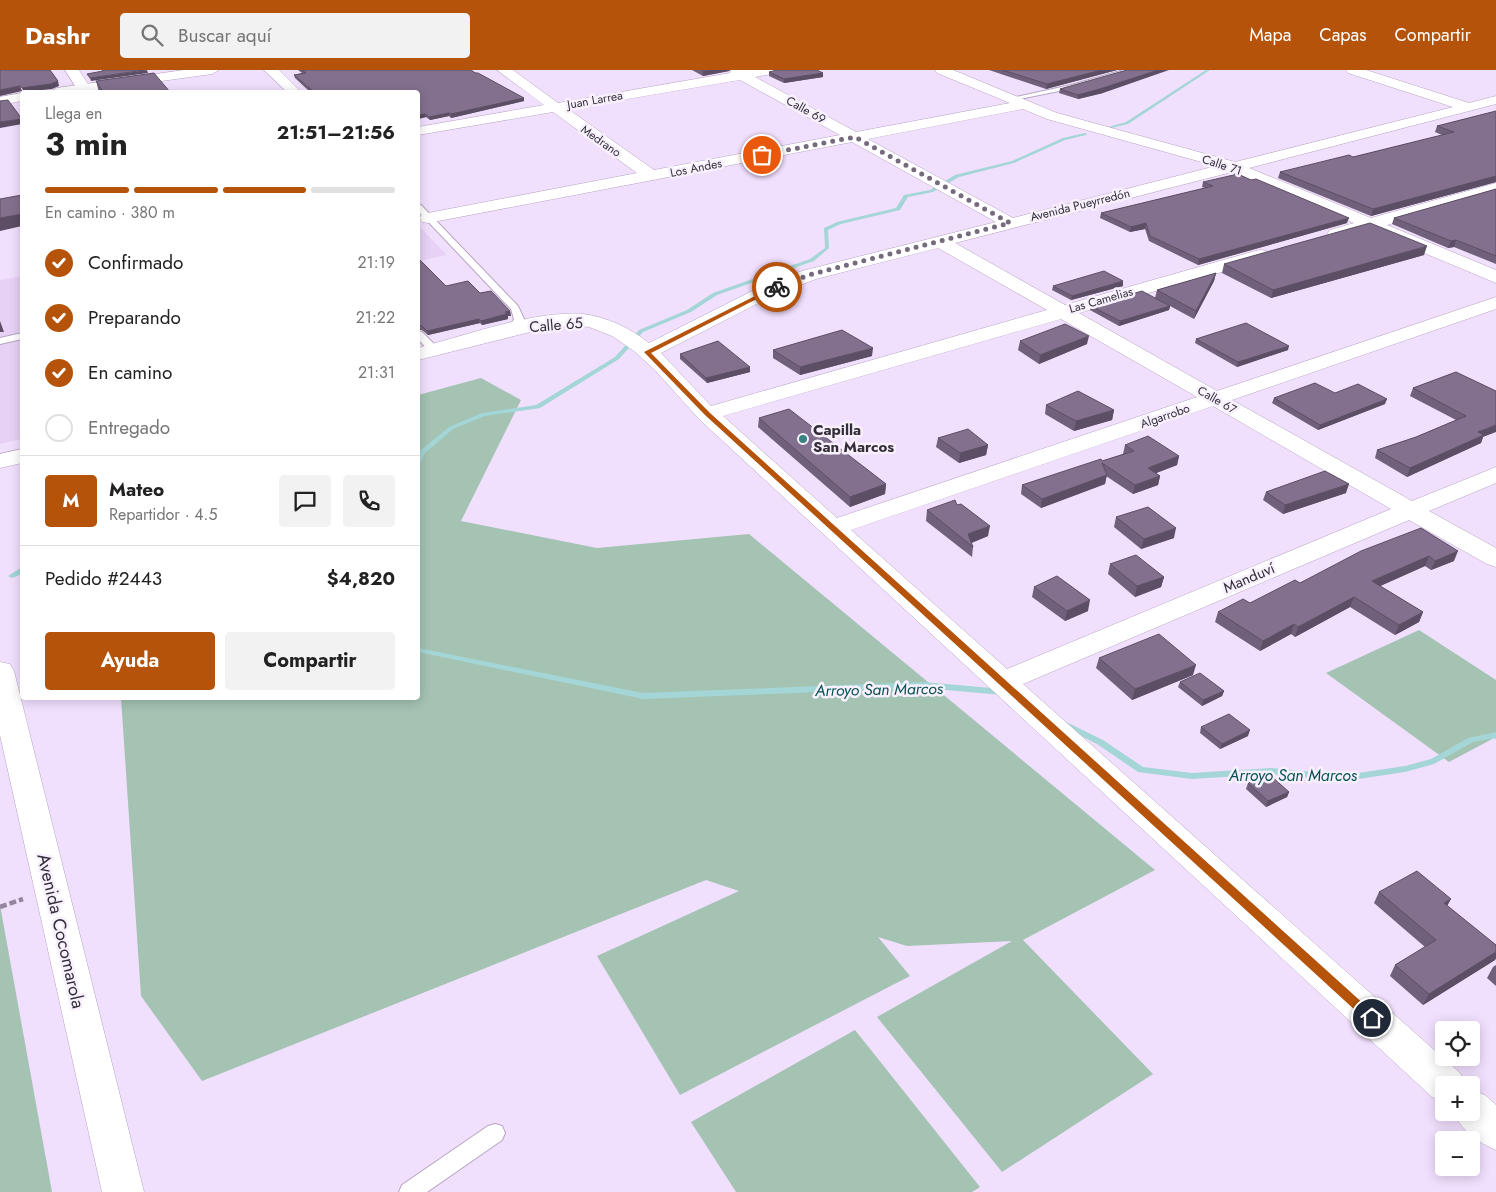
<!DOCTYPE html>
<html lang="es">
<head>
<meta charset="utf-8">
<style>
	body { margin:0; font-family:Jost,sans-serif; background:#f2f2f2; color:#222; height:100vh; display:flex; flex-direction:column; font-size:19px; white-space:nowrap }
	* { box-sizing:border-box; margin:0 }
	p { font-size:16px; color:#767676 }
	.icon { flex:none; width:28px; height:28px; fill:none; stroke:currentColor; stroke-width:2; stroke-linecap:round; stroke-linejoin:round }
	.map { position:relative; flex:1; overflow:hidden }
	.sheet { position:absolute; left:20px; top:20px; width:400px; height:610px; display:flex; flex-direction:column; background:#fff; border-radius:5px; box-shadow:0 2px 12px #0003 }
	.sheet>* { flex:none }
	.tools { position:absolute; left:1435px; top:951px; display:grid; gap:10px }
	.tools a { display:grid; place-items:center; width:45px; height:45px; border-radius:5px; background:#fff; box-shadow:0 2px 12px #0003; font-size:25px }
	.pin { position:absolute; display:grid; place-items:center; width:42px; height:42px; color:#fff; margin:-21px; border:2px solid #fff; border-radius:50%; box-shadow:0 1px 5px #0007 }
	.courier { position:absolute; display:grid; place-items:center; width:50px; height:50px; margin:-25px; border:4px solid #b45309; border-radius:50%; background:#fff; color:#222; box-shadow:0 1px 6px #0007 }
	.summary em { font-style:normal; font-weight:700 }
	.summary div { display:flex; flex-direction:column-reverse }
	.summary { display:flex; align-items:center; justify-content:space-between; height:85px; padding:0 25px }
	h1 { font-size:32px; font-weight:700; line-height:38px }
	.bar { display:grid; grid-template-columns:repeat(4,1fr); gap:8px 5px; align-content:center; height:60px; padding:0 25px }
	.bar i { height:6px; border-radius:4px; background:#e0e0e0 }
	.bar .selected { background:#b45309 }
	.bar p { grid-column:span 4 }
	.line { display:flex; align-items:center; gap:12px; padding:0 25px; border-top:1px solid #e0e0e0 }
	.line div { flex:1 }
	.round { display:grid; place-items:center; flex:none; width:52px; height:52px; border-radius:5px; background:#f2f2f2 }
	ol { padding:0 25px; list-style:none }
	li { display:flex; align-items:center; gap:15px; height:55px }
	li p { margin-inline-start:auto }
	li .icon { padding:5px; border-radius:50%; background:#b45309; color:#fff; stroke-width:4 }
	li:last-child { color:#767676 }
	li i { width:28px; height:28px; border:2px solid #e0e0e0; border-radius:50% }
	.action { display:flex; gap:10px; margin-top:auto; padding:10px 25px }
	.action a { flex:1; height:58px; border-radius:5px; background:#b45309; color:#fff; font-size:20px; font-weight:700; line-height:58px; text-align:center }
	.action a+a { background:#f2f2f2; color:#222 }
	header { display:flex; align-items:center; gap:30px; box-sizing:border-box; height:70px; padding:0 25px; background:#b45309; color:#fff }
	header strong { font-size:24px }
	nav { display:flex; gap:28px; margin-inline-start:auto; font-size:18px }
	.search { width:350px; height:45px; background:#f2f2f2; display:flex; align-items:center; gap:12px; box-sizing:border-box; padding:0 18px; border-radius:5px; color:#767676; font-size:19px }
	.map>svg:first-child { display:block }
	.built { fill:#e7d2f6 }
	.green { fill:#a4c3b3 }
	.lines { fill:none; stroke-linecap:round; stroke-linejoin:round }
	.stream { fill:#a4d6d7; fill-rule:evenodd }
	.lane-casing { stroke:#b6a5c1; stroke-width:2 }
	.street-casing { stroke:#b6a5c1; stroke-width:1 }
	.secondary-casing { stroke:#b6a5c1; stroke-width:1 }
	.primary-casing { stroke:#b6a5c1; stroke-width:1 }
	.path { stroke:#94879d; stroke-width:4.5; stroke-dasharray:7 3; stroke-linecap:butt }
	.lane { fill:#fff; fill-rule:evenodd }
	.street { fill:#fff; fill-rule:evenodd }
	.secondary { fill:#fff; fill-rule:evenodd }
	.primary { fill:#fff; fill-rule:evenodd }
	.wall { fill:#71607b }
	.shaded-wall { fill:#5c4e64 }
	.building { fill:#83708f; stroke:#5c4e64 }
	.route { fill:#b45309 }
	.done { stroke:#766b7d; stroke-width:5; stroke-dasharray:0 9 }
	.poi-dot { fill:#398282; stroke:#f8f1fd; stroke-width:2 }
	.labels { text-anchor:middle; stroke-width:5; stroke-linejoin:round; paint-order:stroke }
	.far-street-label { font-size:12px; fill:#332d38; stroke:#f8f1fd }
	.street-label { font-size:15px; fill:#332d38; stroke:#f8f1fd }
	.poi-label { font-size:15px; font-weight:bold; fill:#332d38; stroke:#f8f1fd; text-anchor:start }
	.water-label { font-size:16px; font-style:italic; fill:#095254; stroke:#f8f1fd }
	.near-street-label { font-size:18px; fill:#332d38; stroke:#f8f1fd }
</style>
</head>
<body>
<header>
<strong>Dashr</strong>
<div class="search"><svg class="icon" aria-label="search" viewBox="0 0 24 24"><circle cx="10" cy="10" r="6"/><path d="M15 15l6 6"/></svg>Buscar aquí</div>
<nav><a>Mapa</a><a>Capas</a><a>Compartir</a></nav>
</header>
<div class="map">
<svg width="1496" height="1122" viewBox="0 0 1496 1122">
	<rect width="100%" height="100%" fill="#f1dffe"/>
	<path class="built" d="M 418,155 L 447,185 L 418,191 Z
		M 22,206 L 22,369 L 0,374 L 0,210 Z"/>
	<path class="green" d="M 481,308 L 521,330 L 461,451 L 597,478 L 749,464 L 1155,800 L 1023,870 L 1153,1004 L 1002,1102 L 877,947 L 1012,871 L 907,876 L 878,867 L 910,906 L 680,1025 L 597,886 L 739,821 L 706,810 L 202,1011 L 141,926 L 121,628 L 418,628 L 418,325 Z
		M 1419,560 L 1496,610 L 1496,669 L 1494,668 L 1449,692 L 1326,603 Z
		M 0,835 L 52,1122 L 0,1122 Z
		M 855,960 L 980,1117 L 972,1122 L 736,1122 L 691,1052 Z"/>
	<g class="lines">
		<path class="stream" d="M 1206,0 L 1210,0 L 1128,54 L 1103,60 L 1101,59 L 1126,52 Z
			M 1085,63 L 1087,64 L 1086,65 L 1065,70 L 1014,93 L 959,107 L 933,122 L 908,127 L 900,140 L 841,154 L 828,160 L 829,178 L 814,191 L 717,225 L 691,242 L 643,262 L 619,289 L 540,338 L 485,346 L 453,359 L 425,383 L 421,392 L 418,394 L 418,385 L 420,381 L 449,357 L 482,343 L 536,335 L 615,287 L 639,260 L 687,240 L 713,223 L 810,189 L 825,178 L 824,158 L 837,152 L 896,138 L 904,125 L 930,120 L 955,105 L 1012,91 L 1063,68 Z
			M 19,499 L 22,499 L 22,504 L 12,508 L 8,506 Z
			M 418,578 L 643,623 L 923,612 L 1003,619 L 1007,622 L 1003,625 L 923,618 L 643,629 L 418,582 Z
			M 1066,652 L 1103,670 L 1143,697 L 1192,703 L 1271,698 L 1345,705 L 1405,696 L 1431,689 L 1468,668 L 1496,662 L 1496,668 L 1473,672 L 1434,694 L 1405,702 L 1345,711 L 1271,704 L 1192,709 L 1138,702 L 1097,674 L 1063,657 L 1062,655 L 1063,653 Z"/>
		<g class="lane-casing">
			<path id="lane" d="M 1124,0 L 1134,0 L 1074,18 L 1010,31 L 1007,29 L 1071,15 Z
				M 418,135 L 421,135 L 518,236 L 524,249 L 516,261 L 510,261 L 508,259 L 514,249 L 511,239 L 418,141 Z
				M 418,261 L 422,262 L 438,278 L 438,282 L 430,282 L 418,269 Z
				M 22,263 L 22,269 L 0,274 L 0,268 Z
				M 495,1054 L 502,1056 L 505,1063 L 502,1070 L 427,1122 L 399,1122 L 402,1115 L 488,1056 Z"/>
		</g>
		<g class="street-casing">
			<path id="street" d="M 65,0 L 79,0 L 93,22 L 79,22 Z
				M 264,0 L 279,0 L 301,22 L 287,22 Z
				M 497,0 L 513,0 L 558,33 L 730,3 L 731,0 L 779,0 L 777,3 L 755,7 L 856,62 L 1010,33 L 937,3 L 935,0 L 953,0 L 1057,43 L 1235,92 L 1453,37 L 1348,3 L 1346,0 L 1366,0 L 1469,33 L 1496,26 L 1496,34 L 1249,98 L 1371,148 L 1496,113 L 1496,123 L 1387,155 L 1496,200 L 1496,213 L 1369,160 L 1336,169 L 1330,168 L 1327,164 L 1330,160 L 1354,153 L 1232,102 L 955,173 L 1065,235 L 1255,181 L 1261,180 L 1267,181 L 1270,185 L 1267,189 L 1079,243 L 1217,321 L 1496,227 L 1496,239 L 1232,330 L 1412,431 L 1496,397 L 1496,413 L 1429,441 L 1496,478 L 1496,497 L 1487,494 L 1409,450 L 1023,614 L 1460,1003 L 1466,1015 L 1444,1015 L 1444,1032 L 1432,1027 L 699,349 L 654,299 L 634,281 L 612,266 L 589,257 L 578,256 L 538,260 L 418,290 L 418,278 C 463,266 536,240 583,244 C 607,247 630,258 649,273 L 762,216 L 802,201 L 996,152 L 852,72 L 428,153 L 422,152 L 420,148 L 422,144 L 428,143 L 637,103 L 553,42 L 418,65 L 418,57 L 544,35 ZM 740,10 L 840,65 L 654,100 L 568,39 ZM 1023,39 L 1047,49 L 1216,96 L 1013,148 L 868,69 ZM 938,178 L 1047,240 L 711,336 L 661,283 L 776,224 L 816,209 ZM 1061,249 L 1197,327 L 837,448 L 723,346 ZM 1213,336 L 1391,439 L 1007,599 L 851,460 Z
				M 22,379 L 22,393 L 0,398 L 0,384 Z
				M 1471,1020 L 1485,1025 L 1496,1035 L 1496,1080 C 1479,1073 1461,1060 1453,1042 L 1471,1042 Z"/>
		</g>
		<g class="secondary-casing">
			<path id="secondary" d="M 184,0 L 219,0 L 212,4 L 82,22 L 50,22 L 57,18 Z
				M 22,23 L 22,31 L 0,35 L 0,27 Z"/>
		</g>
		<g class="primary-casing">
			<path id="primary" d="M 0,592 L 10,594 L 14,601 L 144,1122 L 102,1122 L 0,665 Z"/>
		</g>
		<path class="path" d="M 0,837 L 23,829"/>
		<use href="#lane" class="lane"/>
		<use href="#street" class="street"/>
		<use href="#secondary" class="secondary"/>
		<use href="#primary" class="primary"/>
	</g>
	<path class="wall" d="M 298,0 L 471,0 L 524,31 L 451,48 L 449,46 L 430,50 L 426,47 L 418,49 L 418,22 L 310,22 L 295,8 L 294,5 L 302,3 Z
		M 692,0 L 730,0 L 729,1 L 703,6 Z
		M 989,0 L 1117,0 L 1046,19 Z
		M 769,2 L 823,3 L 823,7 L 784,13 L 769,6 Z
		M 96,11 L 170,22 L 99,22 Z
		M 1060,19 L 1103,23 L 1078,29 L 1059,23 Z
		M 1496,41 L 1496,112 L 1371,146 L 1278,108 L 1280,102 L 1353,87 L 1442,65 L 1435,62 L 1437,56 Z
		M 1203,112 L 1347,153 L 1198,195 L 1149,171 L 1145,159 L 1130,162 L 1100,148 L 1101,143 L 1205,118 L 1202,117 Z
		M 1496,119 L 1496,194 L 1454,177 L 1448,178 L 1392,154 L 1394,148 Z
		M 1424,185 L 1271,228 L 1222,203 L 1224,194 Z
		M 418,188 L 446,216 L 480,223 L 510,241 L 511,246 L 508,246 L 508,249 L 482,255 L 480,253 L 428,265 L 422,260 L 418,260 Z
		M 1216,203 L 1214,211 L 1194,249 L 1170,236 L 1169,240 L 1119,256 L 1090,240 L 1091,236 L 1155,228 L 1157,220 Z
		M 1053,216 L 1123,216 L 1071,230 L 1052,220 Z
		M 1196,269 L 1288,280 L 1237,297 L 1195,273 Z
		M 1020,271 L 1087,274 L 1039,294 L 1018,280 Z
		M 773,280 L 872,286 L 800,305 L 773,288 Z
		M 680,284 L 750,302 L 707,313 L 680,289 Z
		M 1456,302 L 1483,367 L 1481,373 L 1407,407 L 1375,388 L 1377,380 L 1416,367 L 1456,350 L 1410,326 L 1413,318 Z
		M 1335,323 L 1385,334 L 1318,360 L 1272,333 L 1274,328 Z
		M 1046,335 L 1114,340 L 1112,350 L 1074,361 L 1045,344 Z
		M 759,348 L 886,414 L 885,424 L 850,437 L 758,357 Z
		M 938,368 L 988,375 L 986,385 L 959,393 L 936,377 Z
		M 1125,375 L 1179,386 L 1177,395 L 1156,403 L 1160,406 L 1158,415 L 1133,424 L 1106,406 L 1105,414 L 1041,438 L 1021,424 L 1022,415 L 1102,391 L 1123,384 Z
		M 1266,422 L 1346,423 L 1283,444 L 1263,430 Z
		M 957,435 L 988,466 L 971,473 L 973,477 L 972,487 L 926,451 L 927,440 Z
		M 1116,447 L 1174,468 L 1141,479 L 1114,457 Z
		M 1421,458 L 1454,491 L 1431,500 L 1425,496 L 1380,516 L 1423,542 L 1419,552 L 1395,565 L 1350,537 L 1295,567 L 1291,564 L 1260,581 L 1215,552 L 1218,542 L 1250,533 L 1300,513 Z
		M 1110,494 L 1164,507 L 1161,517 L 1135,527 L 1108,504 Z
		M 1034,517 L 1088,541 L 1065,551 L 1032,527 Z
		M 1099,588 L 1193,605 L 1132,630 L 1096,598 Z
		M 1180,612 L 1224,621 L 1222,626 L 1202,636 L 1178,617 Z
		M 1201,657 L 1248,666 L 1220,679 L 1200,663 Z
		M 1248,713 L 1289,722 L 1287,727 L 1266,737 L 1246,719 Z
		M 1379,822 L 1447,836 L 1496,875 L 1496,888 L 1495,890 L 1423,935 L 1390,906 L 1395,895 L 1425,877 L 1374,833 Z
		M 1496,895 L 1496,916 L 1487,908 L 1493,897 Z"/>
	<path class="shaded-wall" d="M 147,0 L 148,3 L 91,11 L 90,8 Z
		M 710,0 L 730,0 L 729,1 L 703,6 L 703,1 Z
		M 1102,0 L 1117,0 L 1046,19 L 1047,14 Z
		M 1158,0 L 1169,0 L 1103,23 L 1078,29 L 1078,25 Z
		M 823,3 L 823,7 L 784,13 L 784,9 Z
		M 58,11 L 59,16 L 52,19 L 24,22 L 22,18 Z
		M 20,16 L 22,21 L 0,26 L 0,20 Z
		M 524,28 L 524,31 L 451,48 L 451,44 Z
		M 449,43 L 449,46 L 430,50 L 429,47 Z
		M 425,44 L 426,47 L 418,49 L 418,45 Z
		M 22,49 L 22,54 L 0,58 L 0,52 Z
		M 1496,106 L 1496,112 L 1371,146 L 1373,139 Z
		M 22,144 L 22,156 L 0,161 L 0,148 Z
		M 1349,148 L 1347,153 L 1198,195 L 1199,189 Z
		M 1146,153 L 1145,159 L 1130,162 L 1131,157 Z
		M 1456,170 L 1454,177 L 1448,178 L 1451,171 Z
		M 1427,176 L 1424,185 L 1271,228 L 1273,220 Z
		M 1216,203 L 1214,211 L 1194,249 L 1196,241 Z
		M 1123,211 L 1123,216 L 1071,230 L 1072,226 Z
		M 1170,236 L 1169,240 L 1119,256 L 1120,251 Z
		M 510,241 L 511,246 L 508,246 L 508,249 L 482,255 L 481,251 Z
		M 479,249 L 480,253 L 428,265 L 427,261 Z
		M 0,251 L 4,262 L 0,262 Z
		M 1089,266 L 1087,274 L 1039,294 L 1040,285 Z
		M 1289,276 L 1288,280 L 1237,297 L 1238,292 Z
		M 873,278 L 872,286 L 800,305 L 800,297 Z
		M 750,297 L 750,302 L 707,313 L 706,308 Z
		M 1387,329 L 1385,334 L 1318,360 L 1320,355 Z
		M 1114,340 L 1112,350 L 1074,361 L 1076,351 Z
		M 1496,355 L 1496,362 L 1483,367 L 1481,373 L 1407,407 L 1410,398 L 1478,362 Z
		M 988,375 L 986,385 L 959,393 L 960,383 Z
		M 1179,386 L 1177,395 L 1146,407 L 1148,398 Z
		M 1107,405 L 1105,414 L 1041,438 L 1042,429 Z
		M 1160,406 L 1158,415 L 1133,424 L 1135,415 Z
		M 886,414 L 885,424 L 850,437 L 850,427 Z
		M 1349,414 L 1346,423 L 1283,444 L 1285,435 Z
		M 990,456 L 988,466 L 969,474 L 968,464 Z
		M 1176,458 L 1174,468 L 1141,479 L 1144,469 Z
		M 1458,481 L 1454,491 L 1431,500 L 1435,491 Z
		M 1429,486 L 1425,496 L 1369,521 L 1372,511 Z
		M 1164,507 L 1161,517 L 1135,527 L 1137,516 Z
		M 1354,527 L 1350,537 L 1295,567 L 1298,557 Z
		M 1090,530 L 1088,541 L 1065,551 L 1067,541 Z
		M 1423,542 L 1419,552 L 1395,565 L 1399,555 Z
		M 1294,554 L 1291,564 L 1260,581 L 1263,571 Z
		M 1196,595 L 1193,605 L 1132,630 L 1135,619 Z
		M 1224,621 L 1222,626 L 1202,636 L 1203,630 Z
		M 1250,660 L 1248,666 L 1220,679 L 1222,674 Z
		M 1289,722 L 1287,727 L 1266,737 L 1268,731 Z
		M 1451,829 L 1445,840 L 1444,833 Z
		M 1496,882 L 1496,888 L 1495,890 L 1423,935 L 1429,924 Z"/>
	<path class="building" d="M 0,0 L 50,0 L 58,11 L 51,14 L 22,18 L 20,16 L 0,20 Z
		M 102,0 L 145,0 L 90,8 L 87,4 L 103,1 Z
		M 302,0 L 471,0 L 475,3 L 478,3 L 524,28 L 451,44 L 449,43 L 429,47 L 425,44 L 418,45 L 418,22 L 314,22 L 294,5 L 306,3 Z
		M 777,0 L 817,0 L 823,3 L 784,9 L 769,2 Z
		M 1002,0 L 1102,0 L 1047,14 Z
		M 1127,0 L 1158,0 L 1103,18 L 1078,25 L 1060,19 Z
		M 154,3 L 170,22 L 103,22 L 96,11 Z
		M 8,30 L 22,49 L 0,52 L 0,31 Z
		M 1496,41 L 1496,106 L 1373,139 L 1280,102 L 1349,85 L 1353,87 L 1454,62 L 1437,56 Z
		M 1238,104 L 1251,110 L 1256,109 L 1349,148 L 1199,189 L 1150,166 L 1146,153 L 1131,157 L 1101,143 L 1213,116 L 1203,112 Z
		M 1496,119 L 1496,186 L 1456,170 L 1451,171 L 1394,148 Z
		M 22,125 L 22,144 L 0,148 L 0,129 Z
		M 1370,153 L 1427,176 L 1273,220 L 1224,194 Z
		M 418,188 L 446,216 L 468,211 L 480,223 L 491,221 L 510,241 L 505,242 L 507,244 L 481,251 L 479,249 L 427,261 L 422,256 L 418,255 Z
		M 1104,201 L 1123,211 L 1072,226 L 1053,216 Z
		M 1216,203 L 1196,241 L 1157,220 Z
		M 1142,221 L 1170,236 L 1120,251 L 1091,236 Z
		M 1246,253 L 1289,276 L 1238,292 L 1196,269 Z
		M 1065,254 L 1089,266 L 1040,285 L 1020,271 Z
		M 842,260 L 873,278 L 800,297 L 773,280 Z
		M 718,271 L 750,297 L 706,308 L 680,284 Z
		M 1456,302 L 1496,321 L 1496,355 L 1478,362 L 1484,365 L 1410,398 L 1377,380 L 1416,367 L 1466,346 L 1413,318 Z
		M 1315,313 L 1335,323 L 1358,314 L 1387,329 L 1320,355 L 1274,328 Z
		M 1078,321 L 1114,340 L 1076,351 L 1046,335 Z
		M 789,339 L 886,414 L 850,427 L 759,348 Z
		M 968,359 L 988,375 L 960,383 L 938,368 Z
		M 1148,366 L 1179,386 L 1148,398 L 1160,406 L 1135,415 L 1102,393 L 1107,405 L 1042,429 L 1022,415 L 1101,389 L 1102,391 L 1134,381 L 1125,375 Z
		M 1325,401 L 1349,414 L 1285,435 L 1266,422 Z
		M 955,430 L 957,435 L 961,434 L 990,456 L 968,464 L 973,477 L 927,440 Z
		M 1148,437 L 1176,458 L 1144,469 L 1116,447 Z
		M 1421,458 L 1458,481 L 1435,491 L 1429,486 L 1372,511 L 1423,542 L 1399,555 L 1354,527 L 1298,557 L 1294,554 L 1263,571 L 1218,542 L 1243,529 L 1250,533 L 1295,510 L 1300,513 L 1361,481 Z
		M 1136,485 L 1164,507 L 1137,516 L 1110,494 Z
		M 1057,506 L 1090,530 L 1067,541 L 1034,517 Z
		M 1159,564 L 1196,595 L 1135,619 L 1099,588 Z
		M 1200,603 L 1224,621 L 1203,630 L 1180,612 Z
		M 1229,644 L 1250,660 L 1222,674 L 1201,657 Z
		M 1269,704 L 1289,722 L 1268,731 L 1248,713 Z
		M 1417,801 L 1451,829 L 1444,833 L 1496,875 L 1496,882 L 1429,924 L 1395,895 L 1436,870 L 1379,822 Z"/>
	<path class="route" d="M 775,216 L 780,217 L 651,283 L 710,343 L 1376,945 L 1378,948 L 1376,952 L 1368,952 L 705,345 L 644,282 Z"/>
	<g class="lines">
		<path class="done" d="M 762,85 L 855,67 L 1010,153 L 809,205 L 777,217"/>
	</g>
	<circle class="poi-dot" cx="803" cy="369" r="5"/>
	<g class="labels">
		<g class="far-street-label">
			<text transform="translate(595 30) rotate(-10)" y="4">Juan Larrea</text>
			<text transform="translate(806 40) rotate(29)" y="4">Calle 69</text>
			<text transform="translate(601 71) rotate(35)" y="4">Medrano</text>
			<text transform="translate(1222 95) rotate(18)" y="4">Calle 71</text>
			<text transform="translate(696 98) rotate(-11)" y="4">Los Andes</text>
			<text transform="translate(1080 135) rotate(-14)" y="4">Avenida Pueyrredón</text>
			<text transform="translate(1101 230) rotate(-16)" y="4">Las Camelias</text>
			<text transform="translate(1217 330) rotate(30)" y="4">Calle 67</text>
			<text transform="translate(1165 346) rotate(-19)" y="4">Algarrobo</text>
		</g>
		<g class="street-label">
			<text transform="translate(556 255) rotate(-5)" y="5">Calle 65</text>
			<text transform="translate(1249 508) rotate(-23)" y="5">Manduví</text>
		</g>
		<g class="poi-label">
			<text x="813" y="365">Capilla<tspan x="813" dy="17">San Marcos</tspan></text>
		</g>
		<g class="water-label">
			<text transform="translate(879 619) rotate(-1)" y="6">Arroyo San Marcos</text>
			<text x="1293" y="711">Arroyo San Marcos</text>
		</g>
		<g class="near-street-label">
			<text transform="translate(61 861) rotate(77)" y="6">Avenida Cocomarola</text>
		</g>
	</g>
</svg>
<div class="tools">
<a><svg class="icon" aria-label="locate" viewBox="0 0 24 24"><circle cx="12" cy="12" r="6"/><path d="M12 2v4M12 18v4M2 12h4M18 12h4"/></svg></a>
<a>+</a>
<a>−</a>
</div>
<div class="pin" style="left:762px;top:85px;background:#ea580c"><svg class="icon" aria-label="bag" viewBox="0 0 24 24"><path d="M5 8h14l-1 12H6zM9 8a3 3 0 0 1 6 0"/></svg></div>
<div class="pin" style="left:1372px;top:948px;background:#1f2937"><svg class="icon" aria-label="home" viewBox="0 0 24 24"><path d="M3 11l9-7 9 7M6 9v11h12V9"/></svg></div>
<div class="courier" style="left:777px;top:217px"><svg class="icon" aria-label="bike" viewBox="0 0 24 24"><circle cx="6" cy="16" r="4"/><circle cx="18" cy="16" r="4"/><path d="M6 16l4-8h5l3 8M10 8l3 8H6M13 5h3"/></svg></div>
<section class="sheet">
<div class="summary"><div><h1>3 min</h1><p>Llega en</p></div><em>21:51–21:56</em></div>
<div class="bar"><i class="selected"></i><i class="selected"></i><i class="selected"></i><i></i><p>En camino · 380 m</p></div>
<ol>
<li><svg class="icon" aria-label="check" viewBox="0 0 24 24"><path d="M5 12l5 5 9-10"/></svg>Confirmado<p>21:19</p></li>
<li><svg class="icon" aria-label="check" viewBox="0 0 24 24"><path d="M5 12l5 5 9-10"/></svg>Preparando<p>21:22</p></li>
<li><svg class="icon" aria-label="check" viewBox="0 0 24 24"><path d="M5 12l5 5 9-10"/></svg>En camino<p>21:31</p></li>
<li><i></i>Entregado</li>
</ol>
<div class="line" style="height:90px"><b class="round" style="background:#b45309;color:#fff">M</b><div><b>Mateo</b><p>Repartidor · 4.5</p></div><a class="round"><svg class="icon" aria-label="chat" viewBox="0 0 24 24"><path d="M4 5h16v11H9l-5 4z"/></svg></a><a class="round"><svg class="icon" aria-label="phone" viewBox="0 0 24 24"><path d="M5 4h4l2 5-3 2q2 4 5 5l2-3 5 2v4C11 20 4 13 5 4z"/></svg></a></div>
<div class="line" style="height:65px"><div>Pedido #2443</div><b>$4,820</b></div>
<div class="action"><a>Ayuda</a><a>Compartir</a></div>
</section>
</div>
</body>
</html>
